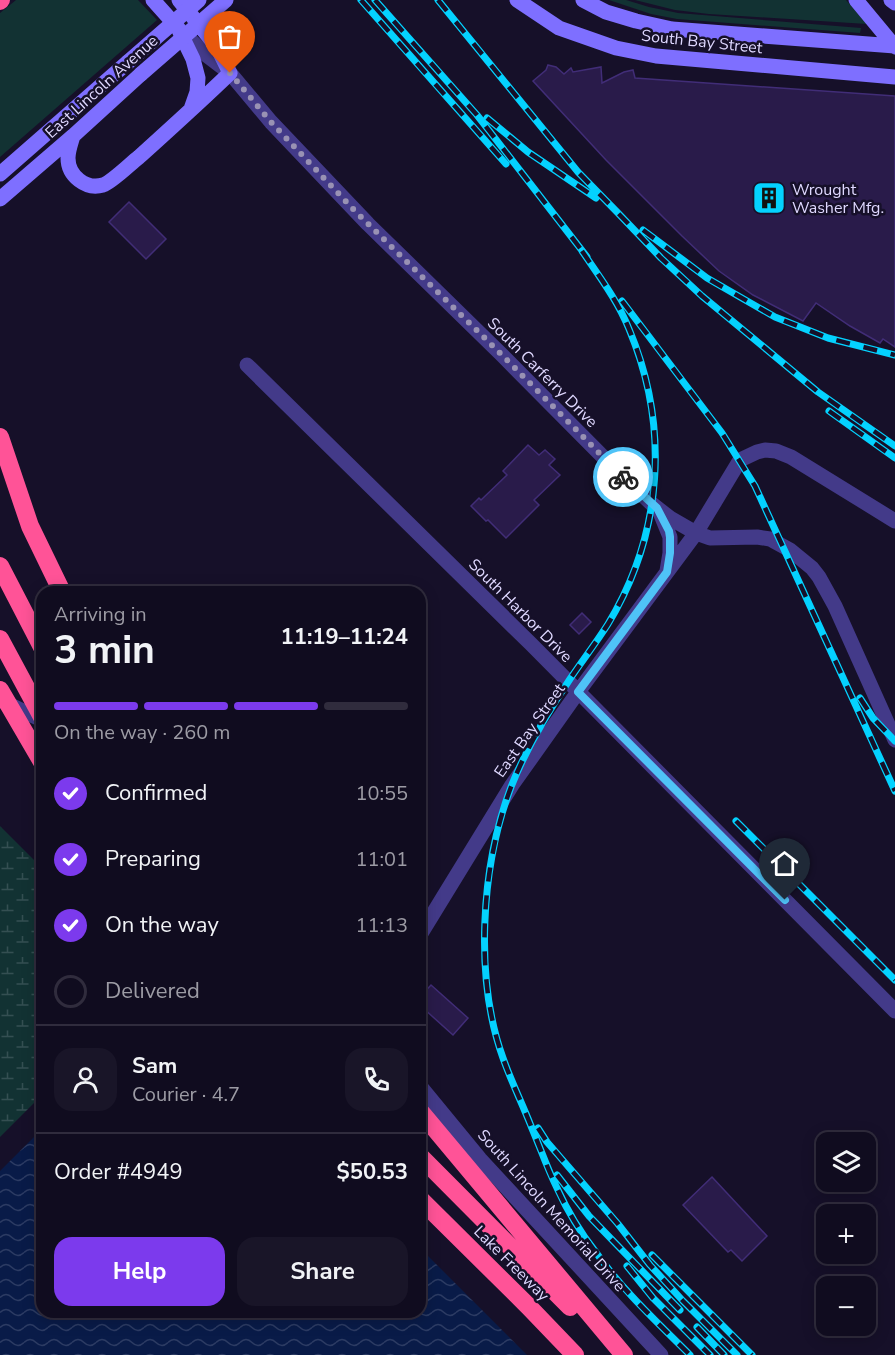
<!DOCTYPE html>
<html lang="en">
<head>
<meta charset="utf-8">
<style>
	body { margin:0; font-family:"Nunito Sans",sans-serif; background:#191528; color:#f1f3f6; height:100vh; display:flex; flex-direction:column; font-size:22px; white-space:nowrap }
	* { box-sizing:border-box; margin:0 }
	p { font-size:20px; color:#9c9ba4 }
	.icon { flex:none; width:33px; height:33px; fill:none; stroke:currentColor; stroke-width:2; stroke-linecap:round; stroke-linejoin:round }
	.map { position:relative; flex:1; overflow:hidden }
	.panel { position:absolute; left:36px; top:586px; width:390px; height:732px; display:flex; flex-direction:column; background:#100c1f; border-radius:18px; box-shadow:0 3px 15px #0003,0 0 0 2px #302c3d }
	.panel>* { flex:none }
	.buttons { position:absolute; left:816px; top:1132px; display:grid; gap:12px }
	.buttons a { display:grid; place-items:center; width:60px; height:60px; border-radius:12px; background:#100c1f; box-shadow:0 3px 15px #0003,0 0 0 2px #302c3d; font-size:30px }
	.pin { position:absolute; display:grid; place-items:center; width:51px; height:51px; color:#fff; margin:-62px -26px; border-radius:50% 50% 50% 0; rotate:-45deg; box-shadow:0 0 6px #0007 }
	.pin .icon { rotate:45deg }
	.courier { position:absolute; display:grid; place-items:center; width:60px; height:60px; margin:-30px; border:4px solid #4fc3f7; border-radius:50%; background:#fff; color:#222; box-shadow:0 2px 8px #0007 }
	.summary em { font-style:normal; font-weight:700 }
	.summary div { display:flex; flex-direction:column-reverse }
	.summary { display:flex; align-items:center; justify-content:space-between; height:102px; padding:0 18px }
	h1 { font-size:39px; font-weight:700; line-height:45px }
	.bar { display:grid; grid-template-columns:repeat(4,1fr); gap:9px 6px; align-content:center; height:72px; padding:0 18px }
	.bar i { height:8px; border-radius:4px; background:#302c3d }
	.bar .active { background:#7c3aed }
	.bar p { grid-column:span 4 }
	.line { display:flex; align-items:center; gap:15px; padding:0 18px; border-top:2px solid #302c3d }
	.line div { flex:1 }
	.round { display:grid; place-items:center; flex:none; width:63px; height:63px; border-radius:18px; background:#191528 }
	ol { padding:0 18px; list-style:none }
	li { display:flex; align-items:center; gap:18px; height:66px }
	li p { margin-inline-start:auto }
	li .icon { padding:6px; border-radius:50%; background:#7c3aed; color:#fff; stroke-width:4 }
	li:last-child { color:#9c9ba4 }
	li i { width:33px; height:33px; border:3px solid #302c3d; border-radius:50% }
	.button { display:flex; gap:12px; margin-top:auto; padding:12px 18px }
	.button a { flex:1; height:69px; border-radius:18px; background:#7c3aed; color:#fff; font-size:24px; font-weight:700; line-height:69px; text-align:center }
	.button a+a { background:#191528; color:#f1f3f6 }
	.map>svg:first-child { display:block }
	.grass { fill:#123233 }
	.wetland { fill:url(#wetland-marsh) }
	.water { fill:url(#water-waves) }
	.pier { fill:#161029 }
	.building { fill:#291b4a; stroke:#412d77; stroke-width:1.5 }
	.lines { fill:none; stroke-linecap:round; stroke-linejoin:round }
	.minor { stroke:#433a89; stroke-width:15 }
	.tertiary { stroke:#433a89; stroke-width:15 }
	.secondary { stroke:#7e6fff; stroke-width:15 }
	.motorway { stroke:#ff5397; stroke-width:18 }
	.rail-casing { stroke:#04d2ff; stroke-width:7 }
	.rail { stroke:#161029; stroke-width:4.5; stroke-dasharray:14; stroke-linecap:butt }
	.secondary-bridge { stroke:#7e6fff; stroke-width:15 }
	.motorway-bridge { stroke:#ff5397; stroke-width:18 }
	.done { stroke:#9992b4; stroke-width:6; stroke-dasharray:0 10.8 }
	.route { stroke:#4fc3f7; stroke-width:8 }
	.labels { text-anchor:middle; stroke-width:5; stroke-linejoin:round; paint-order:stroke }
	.street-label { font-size:16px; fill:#dfd8ff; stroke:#161029 }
	.poi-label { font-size:16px; fill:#dfd8ff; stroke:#161029; text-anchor:start }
</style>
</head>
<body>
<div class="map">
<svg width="895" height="1355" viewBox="0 0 895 1355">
	<defs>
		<pattern id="wetland-marsh" width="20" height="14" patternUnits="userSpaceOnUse" patternTransform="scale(1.5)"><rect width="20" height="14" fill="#123233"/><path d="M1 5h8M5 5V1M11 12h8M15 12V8" fill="none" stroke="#344f52"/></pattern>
		<pattern id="water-waves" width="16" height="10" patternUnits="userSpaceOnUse" patternTransform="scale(1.5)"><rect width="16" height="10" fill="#091b48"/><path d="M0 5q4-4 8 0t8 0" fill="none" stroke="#2c3b63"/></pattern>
	</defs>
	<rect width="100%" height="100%" fill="#161029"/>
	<path class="grass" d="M 16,0 L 138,0 L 157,20 L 0,157 L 0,13 Z
		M 609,0 L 626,0 L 649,7 L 678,13 L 861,28 L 860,33 L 677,19 L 651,14 Z
		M 635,0 L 846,0 L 867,24 L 709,14 L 675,10 Z"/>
	<path class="wetland" d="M 0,826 L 42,868 L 42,1095 L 0,1137 Z"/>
	<path class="water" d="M 42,1115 L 42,1312 L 420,1312 L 420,1248 L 527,1355 L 0,1355 L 0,1157 Z"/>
	<path class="pier" d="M 42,1112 L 42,1129 L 0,1171 L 0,1152 Z"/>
	<path class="building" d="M 548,65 L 556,67 L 564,74 L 571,68 L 573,72 L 601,67 L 602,83 L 624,72 L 633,70 L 635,78 L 895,96 L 895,347 L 883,339 L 880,343 L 850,326 L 816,303 L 803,321 L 753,295 L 719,271 L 682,236 L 606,160 L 533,81 L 546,70 Z
		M 129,202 L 166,239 L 146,259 L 109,222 Z
		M 528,445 L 539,455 L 545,450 L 555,459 L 549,465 L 560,475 L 534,500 L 539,505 L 506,538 L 488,520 L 486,521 L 471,506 L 479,498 L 481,500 L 507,475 L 503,471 Z
		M 582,613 L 591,622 L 579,634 L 570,625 Z
		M 431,985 L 468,1018 L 453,1035 L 423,1008 L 426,1004 L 420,997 Z
		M 712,1177 L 767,1236 L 742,1261 L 731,1250 L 728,1252 L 683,1205 Z"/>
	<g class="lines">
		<path class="minor" d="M 180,30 L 205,54 L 230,73 L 271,122 L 368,224 L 502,355 L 619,473 L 652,504 L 670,518 L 696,533 L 710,538 L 757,537 L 770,539 L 790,550 L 812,568 L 819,577 L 835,606 L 895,740
			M 247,365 L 531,644 L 895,1011
			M 659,510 L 670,537 L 670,553 L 667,571
			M 420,935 L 512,785 L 578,692 L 696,533 L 740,460 L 757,452 L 765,450 L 776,451 L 791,457 L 895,521"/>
		<path class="tertiary" d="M 4,702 L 42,720
			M 420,1086 L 480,1159 L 661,1355"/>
		<path class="secondary" d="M 153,0 L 178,28 L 193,59 L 198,78 L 197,92 L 191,109
			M 517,0 L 559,28 L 616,48 L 656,56 L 895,77
			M 583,0 L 606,12 L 636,21 L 672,29 L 895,46
			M 856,0 L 895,47
			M 891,0 L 895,3
			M 73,136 C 71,143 68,151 68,158 C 68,176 86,190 103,185 C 112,182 130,164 139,157 C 170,129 200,102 230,73 L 217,47 L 179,0
			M 0,174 L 128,62
			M 0,199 L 73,136 L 141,74"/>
		<path class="motorway" d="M 0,1 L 1,0
			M 0,437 L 30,526 L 62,592
			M 0,566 L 42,647
			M 0,639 L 42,717
			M 420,1111 L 624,1355
			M 420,1156 L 570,1307
			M 420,1199 L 528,1306 L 575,1355"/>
		<g class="rail-casing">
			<path id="rail" d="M 361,0 L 506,164
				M 375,0 L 477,115 L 587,257
				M 438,0 L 578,172 L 618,213 L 661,258 L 702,296 L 818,392 L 895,446
				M 487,118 L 528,152 L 596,198
				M 643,230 L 707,278 L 775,317 L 828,338 L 895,355
				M 582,251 C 599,276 618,301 629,329 C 670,427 663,533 608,624 C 596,643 582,661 570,679 C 547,713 526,749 511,787 C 481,866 474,978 503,1058 C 511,1081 522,1103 531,1126 C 540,1147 547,1168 557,1188 C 567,1210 580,1232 595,1251 C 622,1290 657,1322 690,1355
				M 622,301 L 722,433 L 755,486 L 895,791
				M 829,411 L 895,458
				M 860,698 L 873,718 L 895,741
				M 736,821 L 895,980
				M 538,1128 L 547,1142 L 618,1224 L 650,1265 L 683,1301 L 737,1355
				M 557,1175 L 589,1216 L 680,1310
				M 652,1255 L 752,1355
				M 627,1266 L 653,1298 L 710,1355
				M 697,1327 L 724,1355"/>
		</g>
		<use href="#rail" class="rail"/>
		<path class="secondary-bridge" d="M 128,62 L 199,0
			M 141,74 L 226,0"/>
		<path class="motorway-bridge" d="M 0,690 L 42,762"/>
	</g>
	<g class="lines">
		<path class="done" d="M 230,73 L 271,122 L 354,210 L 502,355 L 623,477"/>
		<path class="route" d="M 623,477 L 657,508 L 669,531 L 670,537 L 670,553 L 667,572 L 578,692 L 785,900"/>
	</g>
	<defs>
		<g id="building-square" transform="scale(1.725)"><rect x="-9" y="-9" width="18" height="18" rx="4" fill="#04d2ff" stroke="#161029"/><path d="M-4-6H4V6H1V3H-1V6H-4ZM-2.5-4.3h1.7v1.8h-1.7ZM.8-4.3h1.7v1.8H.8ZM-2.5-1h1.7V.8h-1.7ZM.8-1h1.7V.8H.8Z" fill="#111"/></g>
	</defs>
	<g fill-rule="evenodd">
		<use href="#building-square" x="769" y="198"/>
	</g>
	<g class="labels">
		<g class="street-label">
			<text transform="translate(702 41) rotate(6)" y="6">South Bay Street</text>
			<text transform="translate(101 86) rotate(-42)" y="6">East Lincoln Avenue</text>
			<text transform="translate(543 372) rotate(45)" y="6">South Carferry Drive</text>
			<text transform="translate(521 610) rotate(45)" y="6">South Harbor Drive</text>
			<text transform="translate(529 730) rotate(-55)" y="6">East Bay Street</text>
			<text transform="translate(552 1210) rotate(48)" y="6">South Lincoln Memorial Drive</text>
			<text transform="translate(512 1263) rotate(45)" y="6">Lake Freeway</text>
		</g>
		<g class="poi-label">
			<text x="792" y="195">Wrought<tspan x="792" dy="18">Washer Mfg.</tspan></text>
		</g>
	</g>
</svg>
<div class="buttons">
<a><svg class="icon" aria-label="layers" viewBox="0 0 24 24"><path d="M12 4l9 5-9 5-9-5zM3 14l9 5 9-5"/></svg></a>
<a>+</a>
<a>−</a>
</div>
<div class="pin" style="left:230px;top:73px;background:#ea580c"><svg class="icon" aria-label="bag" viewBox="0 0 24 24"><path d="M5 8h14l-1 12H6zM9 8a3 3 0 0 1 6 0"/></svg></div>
<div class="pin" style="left:785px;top:900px;background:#1f2937"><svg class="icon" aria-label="home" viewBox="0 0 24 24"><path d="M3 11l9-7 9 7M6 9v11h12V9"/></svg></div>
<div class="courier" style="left:623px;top:477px"><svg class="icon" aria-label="bike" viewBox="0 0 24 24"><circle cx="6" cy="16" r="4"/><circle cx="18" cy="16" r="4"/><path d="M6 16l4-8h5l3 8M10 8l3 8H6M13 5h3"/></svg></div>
<section class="panel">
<div class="summary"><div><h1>3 min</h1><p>Arriving in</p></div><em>11:19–11:24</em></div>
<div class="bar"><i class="active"></i><i class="active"></i><i class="active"></i><i></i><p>On the way · 260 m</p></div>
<ol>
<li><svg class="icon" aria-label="check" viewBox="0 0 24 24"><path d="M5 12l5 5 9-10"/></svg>Confirmed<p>10:55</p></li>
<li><svg class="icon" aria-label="check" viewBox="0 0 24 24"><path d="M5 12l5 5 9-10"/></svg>Preparing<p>11:01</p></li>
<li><svg class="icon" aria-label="check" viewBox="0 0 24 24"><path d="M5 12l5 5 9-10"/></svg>On the way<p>11:13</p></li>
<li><i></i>Delivered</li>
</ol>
<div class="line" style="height:108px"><a class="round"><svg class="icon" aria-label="person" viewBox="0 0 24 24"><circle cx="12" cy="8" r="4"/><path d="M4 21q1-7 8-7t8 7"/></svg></a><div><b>Sam</b><p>Courier · 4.7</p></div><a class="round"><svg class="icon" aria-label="phone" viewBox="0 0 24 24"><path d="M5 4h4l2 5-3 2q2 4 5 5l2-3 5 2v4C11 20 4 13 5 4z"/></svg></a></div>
<div class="line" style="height:78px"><div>Order #4949</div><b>$50.53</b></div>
<div class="button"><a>Help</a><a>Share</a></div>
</section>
</div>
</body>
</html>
